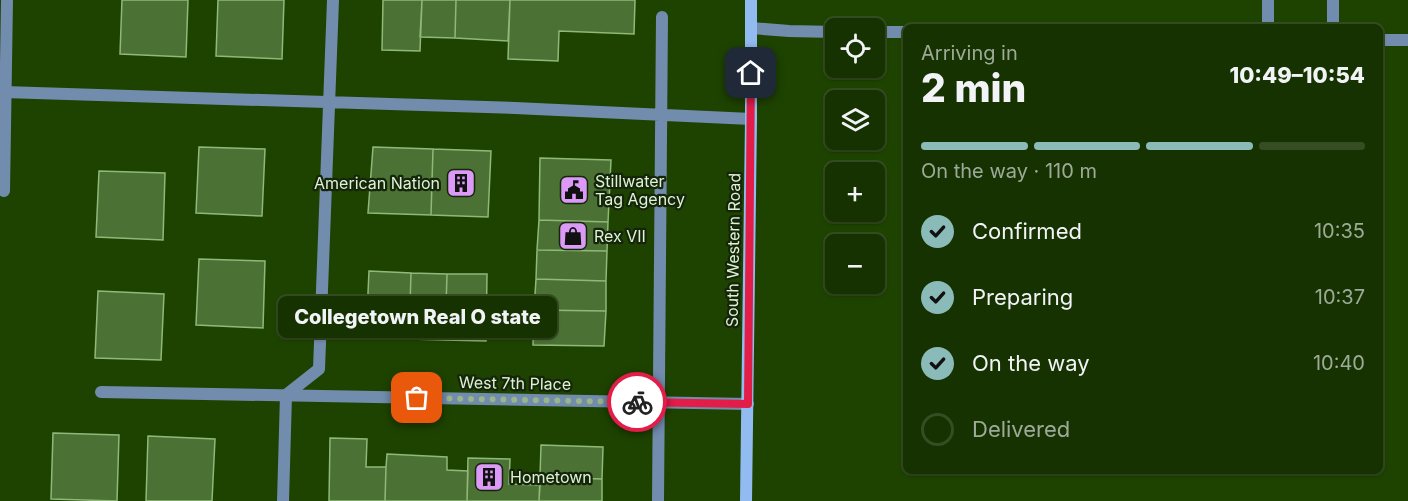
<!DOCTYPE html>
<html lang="en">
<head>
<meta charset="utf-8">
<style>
	body { margin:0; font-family:Inter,sans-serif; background:#233e0f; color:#f1f3f6; height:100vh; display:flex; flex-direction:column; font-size:22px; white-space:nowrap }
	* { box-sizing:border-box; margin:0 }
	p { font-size:20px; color:#9eaa99 }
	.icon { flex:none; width:33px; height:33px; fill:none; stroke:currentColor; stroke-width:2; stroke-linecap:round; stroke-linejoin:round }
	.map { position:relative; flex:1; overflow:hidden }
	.panel { position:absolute; left:903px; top:24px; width:480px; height:450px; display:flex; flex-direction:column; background:#163200; border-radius:9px; box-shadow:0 2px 4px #0004,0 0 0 2px #354d22 }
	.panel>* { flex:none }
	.tools { position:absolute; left:825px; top:18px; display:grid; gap:12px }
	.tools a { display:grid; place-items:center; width:60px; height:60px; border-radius:9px; background:#163200; box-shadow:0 2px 4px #0004,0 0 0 2px #354d22; font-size:30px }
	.pin { position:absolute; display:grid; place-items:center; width:51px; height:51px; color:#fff; margin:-26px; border-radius:12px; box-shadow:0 3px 9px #0006 }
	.courier { position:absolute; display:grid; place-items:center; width:60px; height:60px; margin:-30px; border:4px solid #e11d48; border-radius:50%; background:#fff; color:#222; box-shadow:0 2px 8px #0007 }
	.bubble { position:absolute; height:42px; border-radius:9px; background:#163200; box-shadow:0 2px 4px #0004,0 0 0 2px #354d22; font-size:20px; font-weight:800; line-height:42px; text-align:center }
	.overview em { font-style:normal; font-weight:800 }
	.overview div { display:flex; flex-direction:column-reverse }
	.overview { display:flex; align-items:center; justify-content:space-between; height:102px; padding:0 18px }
	h1 { font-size:39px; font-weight:800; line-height:45px }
	.bar { display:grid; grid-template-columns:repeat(4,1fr); gap:9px 6px; align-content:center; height:72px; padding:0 18px }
	.bar i { height:8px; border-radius:4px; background:#354d22 }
	.bar .selected { background:#8bbbb9 }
	.bar p { grid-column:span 4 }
	ol { padding:0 18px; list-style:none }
	li { display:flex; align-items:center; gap:18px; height:66px }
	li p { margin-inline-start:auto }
	li .icon { padding:6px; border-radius:50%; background:#8bbbb9; color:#111; stroke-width:4 }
	li:last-child { color:#9eaa99 }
	li i { width:33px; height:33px; border:3px solid #354d22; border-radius:50% }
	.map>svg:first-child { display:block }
	.building { fill:#4b7234; stroke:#8fb978; stroke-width:1.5 }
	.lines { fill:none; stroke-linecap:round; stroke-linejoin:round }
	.lane { stroke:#728cae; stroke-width:12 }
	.street { stroke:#728cae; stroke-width:12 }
	.secondary { stroke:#92bbf1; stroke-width:12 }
	.done { stroke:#9ab588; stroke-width:6; stroke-dasharray:0 10.8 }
	.route { stroke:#e11d48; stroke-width:8 }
	.labels { text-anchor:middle; stroke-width:4.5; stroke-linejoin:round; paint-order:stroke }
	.poi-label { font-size:16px; fill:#ddf3d2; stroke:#15250b; text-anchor:start }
	.street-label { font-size:16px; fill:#ddf3d2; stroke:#15250b }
</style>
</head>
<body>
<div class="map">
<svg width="1408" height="501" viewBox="0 0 1408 501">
	<rect width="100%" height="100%" fill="#1e4300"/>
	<path class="building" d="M 122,0 L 188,0 L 186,57 L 120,54 Z
		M 218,0 L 284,0 L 282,59 L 216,56 Z
		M 383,0 L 422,0 L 420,51 L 382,50 Z
		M 422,0 L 456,0 L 455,38 L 420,37 Z
		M 456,0 L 510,0 L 508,41 L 455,38 Z
		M 510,0 L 635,0 L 634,34 L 559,31 L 558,61 L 508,59 Z
		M 199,147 L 265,149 L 262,216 L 196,213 Z
		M 373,147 L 433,149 L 431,215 L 368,213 Z
		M 433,149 L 491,151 L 488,217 L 431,215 Z
		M 540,158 L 611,160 L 608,222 L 539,220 Z
		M 99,171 L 165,173 L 163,240 L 96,237 Z
		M 539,220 L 608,222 L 607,251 L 537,250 Z
		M 537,250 L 607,251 L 606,281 L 536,279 Z
		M 199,259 L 265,261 L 263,328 L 196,325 Z
		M 369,271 L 411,273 L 409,339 L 366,337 Z
		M 411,273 L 447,274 L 445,340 L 409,339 Z
		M 447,274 L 487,274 L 486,341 L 445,340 Z
		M 536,279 L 606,281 L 606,311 L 534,310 Z
		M 98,291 L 164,294 L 161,360 L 95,358 Z
		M 534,310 L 606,311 L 604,346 L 533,345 Z
		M 53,433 L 119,435 L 117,501 L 51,499 Z
		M 148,436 L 215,439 L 212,501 L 146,501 Z
		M 330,438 L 367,439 L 366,467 L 386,467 L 385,501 L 329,501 Z
		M 541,445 L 603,447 L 602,479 L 540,477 Z
		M 387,454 L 447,457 L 447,470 L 468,471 L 467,501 L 385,501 L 386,467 Z
		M 468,458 L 510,459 L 509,484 L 540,485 L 539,501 L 467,501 Z
		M 540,477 L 602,479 L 602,501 L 539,501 Z"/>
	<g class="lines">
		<path class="lane" d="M 1333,0 L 1333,27
			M 1268,27 L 1268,0
			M 4,92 L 515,108 L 751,119
			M 101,392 L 748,404
			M 283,501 L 286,395 L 319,369 L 333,0
			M 658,501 L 662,17"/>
		<path class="street" d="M 751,28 L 789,31 L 836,32
			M 874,32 L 906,32
			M 1380,40 L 1408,40
			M 4,191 L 7,0"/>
		<path class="secondary" d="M 746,501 L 751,119 L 751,0"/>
	</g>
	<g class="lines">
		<path class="done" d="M 417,398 L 637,402"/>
		<path class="route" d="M 637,402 L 748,404 L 751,73"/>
	</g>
	<defs>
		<g id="building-square" transform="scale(1.5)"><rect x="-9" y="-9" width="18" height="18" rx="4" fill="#da9af6" stroke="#15250b"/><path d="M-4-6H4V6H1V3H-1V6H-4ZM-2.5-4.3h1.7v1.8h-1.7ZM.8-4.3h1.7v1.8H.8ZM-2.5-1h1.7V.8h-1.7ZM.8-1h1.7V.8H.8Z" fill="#111"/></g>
		<g id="civic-square" transform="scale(1.5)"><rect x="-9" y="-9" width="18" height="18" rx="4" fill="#da9af6" stroke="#15250b"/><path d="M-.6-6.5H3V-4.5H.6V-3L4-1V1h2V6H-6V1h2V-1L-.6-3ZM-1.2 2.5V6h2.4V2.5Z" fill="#111"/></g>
		<g id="shop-square" transform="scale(1.5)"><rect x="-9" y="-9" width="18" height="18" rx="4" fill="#da9af6" stroke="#15250b"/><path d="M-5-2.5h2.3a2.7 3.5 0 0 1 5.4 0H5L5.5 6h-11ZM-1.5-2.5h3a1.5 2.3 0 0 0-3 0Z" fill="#111"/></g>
	</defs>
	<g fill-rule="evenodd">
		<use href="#building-square" x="461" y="183"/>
		<use href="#civic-square" x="574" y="190"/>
		<use href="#shop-square" x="573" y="236"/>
		<use href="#building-square" x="489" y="477"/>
	</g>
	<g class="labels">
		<g class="poi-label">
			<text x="595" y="187">Stillwater<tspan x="595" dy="18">Tag Agency</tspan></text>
			<text x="440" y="189" text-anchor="end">American Nation</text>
			<text x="594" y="242">Rex VII</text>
			<text x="510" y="483">Hometown</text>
		</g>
		<g class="street-label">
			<text transform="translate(733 250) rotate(-89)" y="6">South Western Road</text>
			<text transform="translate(515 383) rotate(1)" y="6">West 7th Place</text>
		</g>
	</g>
</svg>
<div class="tools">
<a><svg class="icon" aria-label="locate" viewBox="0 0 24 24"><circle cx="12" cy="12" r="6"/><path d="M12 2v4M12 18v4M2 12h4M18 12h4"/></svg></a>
<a><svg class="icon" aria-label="layers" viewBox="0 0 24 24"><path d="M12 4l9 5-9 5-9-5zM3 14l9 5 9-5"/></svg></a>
<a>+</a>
<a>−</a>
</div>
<div class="pin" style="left:417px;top:398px;background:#ea580c"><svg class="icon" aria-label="bag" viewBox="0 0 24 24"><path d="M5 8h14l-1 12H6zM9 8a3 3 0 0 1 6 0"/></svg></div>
<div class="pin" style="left:751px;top:73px;background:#1f2937"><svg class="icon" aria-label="home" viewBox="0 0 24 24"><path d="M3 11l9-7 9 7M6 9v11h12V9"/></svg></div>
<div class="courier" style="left:637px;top:402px"><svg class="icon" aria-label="bike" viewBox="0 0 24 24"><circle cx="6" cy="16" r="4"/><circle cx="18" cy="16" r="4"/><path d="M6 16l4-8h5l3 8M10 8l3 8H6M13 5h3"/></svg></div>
<div class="bubble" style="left:278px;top:296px;width:279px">Collegetown Real O state</div>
<section class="panel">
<div class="overview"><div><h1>2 min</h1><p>Arriving in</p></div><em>10:49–10:54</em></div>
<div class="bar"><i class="selected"></i><i class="selected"></i><i class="selected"></i><i></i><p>On the way · 110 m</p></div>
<ol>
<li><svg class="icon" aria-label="check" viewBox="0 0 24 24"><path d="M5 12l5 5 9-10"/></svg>Confirmed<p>10:35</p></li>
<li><svg class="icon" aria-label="check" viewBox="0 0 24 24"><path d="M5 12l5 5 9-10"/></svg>Preparing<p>10:37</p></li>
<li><svg class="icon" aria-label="check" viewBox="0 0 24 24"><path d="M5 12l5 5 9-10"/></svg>On the way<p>10:40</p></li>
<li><i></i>Delivered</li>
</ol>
</section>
</div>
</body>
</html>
